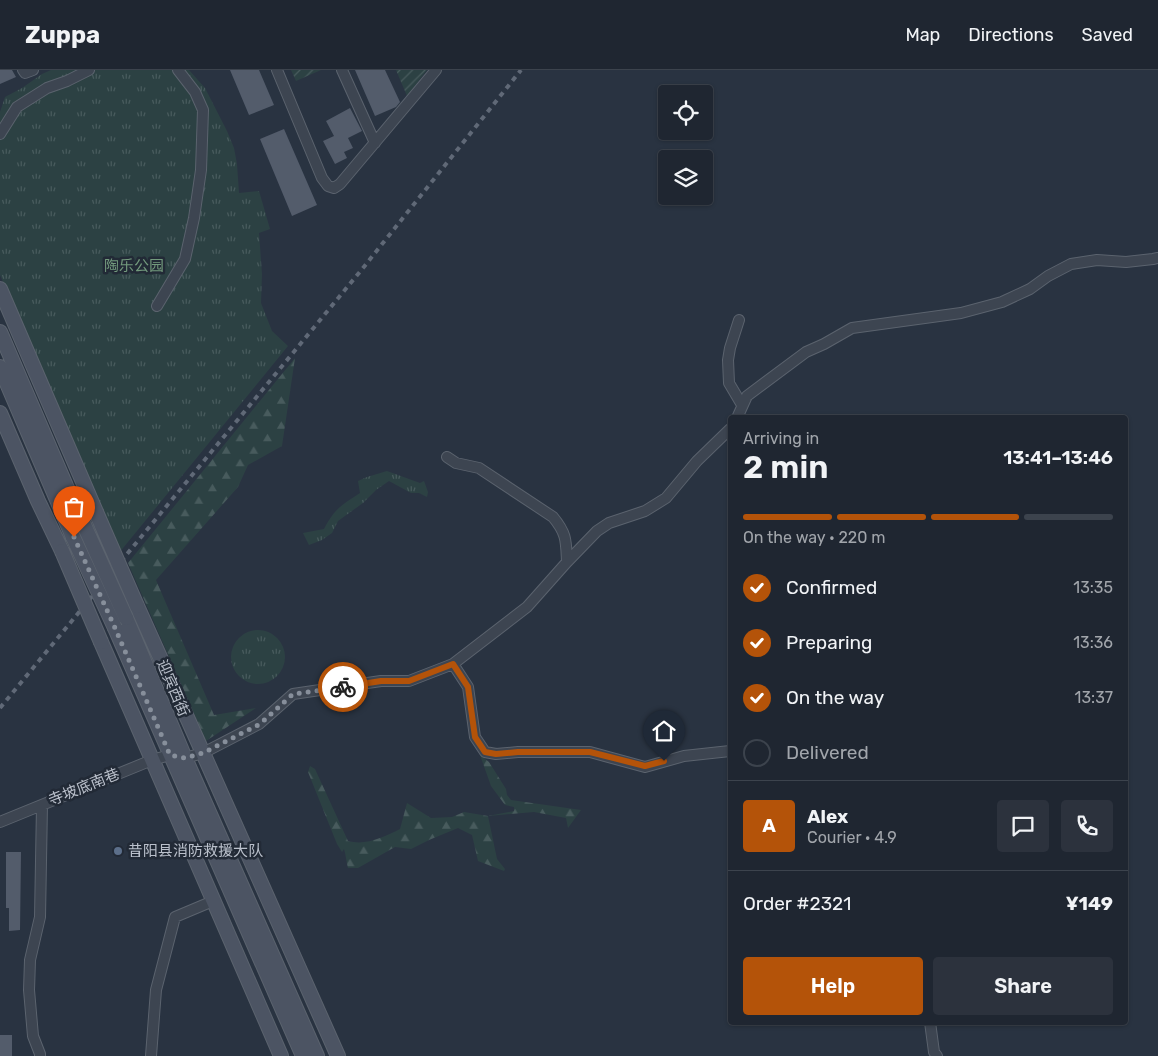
<!DOCTYPE html>
<html lang="en">
<head>
<meta charset="utf-8">
<style>
	body { margin:0; font-family:Rubik,"Noto Sans SC",sans-serif; background:#2c323d; color:#f1f3f6; height:100vh; display:flex; flex-direction:column; font-size:19px; white-space:nowrap }
	* { box-sizing:border-box; margin:0 }
	p { font-size:16px; color:#a1a5ab }
	.icon { flex:none; width:28px; height:28px; fill:none; stroke:currentColor; stroke-width:2; stroke-linecap:round; stroke-linejoin:round }
	.map { position:relative; flex:1; overflow:hidden }
	.side { position:absolute; left:728px; top:345px; width:400px; height:610px; display:flex; flex-direction:column; background:#1f2631; border-radius:5px; box-shadow:0 1px 4px #0004,0 0 0 1px #3c434d }
	.side>* { flex:none }
	.buttons { position:absolute; left:658px; top:15px; display:grid; gap:10px }
	.buttons a { display:grid; place-items:center; width:55px; height:55px; border-radius:5px; background:#1f2631; box-shadow:0 1px 4px #0004,0 0 0 1px #3c434d; font-size:25px }
	.pin { position:absolute; display:grid; place-items:center; width:42px; height:42px; color:#fff; margin:-51px -21px; border-radius:50% 50% 50% 0; rotate:-45deg; box-shadow:0 0 5px #0007 }
	.pin .icon { rotate:45deg }
	.courier { position:absolute; display:grid; place-items:center; width:50px; height:50px; margin:-25px; border:4px solid #b45309; border-radius:50%; background:#fff; color:#222; box-shadow:0 1px 6px #0007 }
	.head em { font-style:normal; font-weight:600 }
	.head div { display:flex; flex-direction:column-reverse }
	.head { display:flex; align-items:center; justify-content:space-between; height:85px; padding:0 15px }
	h1 { font-size:32px; font-weight:600; line-height:38px }
	.bar { display:grid; grid-template-columns:repeat(4,1fr); gap:8px 5px; align-content:center; height:60px; padding:0 15px }
	.bar i { height:6px; border-radius:4px; background:#3c434d }
	.bar .selected { background:#b45309 }
	.bar p { grid-column:span 4 }
	.line { display:flex; align-items:center; gap:12px; padding:0 15px; border-top:1px solid #3c434d }
	.line div { flex:1 }
	.round { display:grid; place-items:center; flex:none; width:52px; height:52px; border-radius:5px; background:#2c323d }
	ol { padding:0 15px; list-style:none }
	li { display:flex; align-items:center; gap:15px; height:55px }
	li p { margin-inline-start:auto }
	li .icon { padding:5px; border-radius:50%; background:#b45309; color:#fff; stroke-width:4 }
	li:last-child { color:#a1a5ab }
	li i { width:28px; height:28px; border:2px solid #3c434d; border-radius:50% }
	.cta { display:flex; gap:10px; margin-top:auto; padding:10px 15px }
	.cta a { flex:1; height:58px; border-radius:5px; background:#b45309; color:#fff; font-size:20px; font-weight:600; line-height:58px; text-align:center }
	.cta a+a { background:#2c323d; color:#f1f3f6 }
	header { display:flex; align-items:center; gap:30px; box-sizing:border-box; height:70px; padding:0 25px; background:#1f2631; border-bottom:1px solid #3c434d }
	header strong { font-size:24px }
	nav { display:flex; gap:28px; margin-inline-start:auto; font-size:18px }
	.map>svg:first-child { display:block }
	.grass { fill:url(#grass-tufts) }
	.forest { fill:url(#forest-firs) }
	.garden { fill:url(#garden-furrows) }
	.building { fill:#535c6b }
	.lines { fill:none; stroke-linecap:round; stroke-linejoin:round }
	.street-casing { stroke:#5b636e; stroke-width:12 }
	.secondary-casing { stroke:#5b636e; stroke-width:16 }
	.street { stroke:#3d4551; stroke-width:10 }
	.secondary { stroke:#4c5463; stroke-width:14 }
	.rail { stroke:#606977; stroke-width:4; stroke-dasharray:5 5; stroke-linecap:butt }
	.secondary-bridge-casing { stroke:#5b636e; stroke-width:16; stroke-linecap:butt }
	.secondary-bridge { stroke:#4c5463; stroke-width:14 }
	.done { stroke:#878f9b; stroke-width:5; stroke-dasharray:0 9 }
	.route { stroke:#b45309; stroke-width:6 }
	.service-dot { fill:#5c6f8a; stroke:#222a36; stroke-width:2 }
	.labels { text-anchor:middle; stroke-width:5; stroke-linejoin:round; paint-order:stroke }
	.park-label { font-size:15px; fill:#739a7d; stroke:#222a36 }
	.street-label { font-size:15px; fill:#bac0cb; stroke:#222a36 }
	.poi-label { font-size:15px; fill:#bac0cb; stroke:#222a36; text-anchor:start }
</style>
</head>
<body>
<header>
<strong>Zuppa</strong>
<nav><a>Map</a><a>Directions</a><a>Saved</a></nav>
</header>
<div class="map">
<svg width="1158" height="986" viewBox="0 0 1158 986">
	<defs>
		<pattern id="grass-tufts" width="24" height="20" patternUnits="userSpaceOnUse" patternTransform="scale(1.25)"><rect width="24" height="20" fill="#2c4143"/><path d="M3 7l-1-3M5 7V3M7 7l1-3M15 17l-1-3M17 17v-4M19 17l1-3" fill="none" stroke="#485b5d"/></pattern>
		<pattern id="forest-firs" width="22" height="20" patternUnits="userSpaceOnUse" patternTransform="scale(1.25)"><rect width="22" height="20" fill="#2c4143"/><path d="M5 1l3.5 6h-7zM16 11l3.5 6h-7z" fill="#485b5d"/></pattern>
		<pattern id="garden-furrows" width="10" height="10" patternUnits="userSpaceOnUse" patternTransform="scale(1.25)"><rect width="10" height="10" fill="#2c4143"/><path d="M-1 1l2-2M0 10L10 0M9 11l2-2" fill="none" stroke="#485b5d"/></pattern>
	</defs>
	<rect width="100%" height="100%" fill="#293341"/>
	<path class="grass" d="M 51,0 L 189,0 L 205,18 L 227,61 L 234,78 L 237,94 L 239,123 L 259,121 L 270,159 L 259,163 L 262,204 L 261,233 L 272,261 L 288,276 L 119,483 L 82,390 L 0,205 L 0,42 L 5,27 L 22,18 L 42,4 Z
		M 387,401 L 420,413 L 424,411 L 428,422 L 427,427 L 419,423 L 411,423 L 389,411 L 376,420 L 363,433 L 338,451 L 332,463 L 322,470 L 309,475 L 303,463 L 324,459 C 335,438 342,435 360,423 L 358,411 L 367,407 Z
		M231 587a27 27 0 1 1 54 0a27 27 0 1 1-54 0Z"/>
	<path class="forest" d="M 295,288 L 282,376 L 248,395 L 238,417 L 156,510 L 214,645 L 256,638 L 206,671 L 128,493 Z
		M 480,685 L 489,692 L 506,719 L 507,725 L 511,730 L 581,740 L 568,758 L 566,748 L 534,742 L 488,746 L 497,789 L 505,799 L 504,801 L 478,791 L 472,765 L 458,758 L 429,770 L 411,779 L 395,777 L 358,798 L 348,798 C 346,791 346,785 344,779 L 342,782 L 337,774 L 308,702 L 310,696 L 315,699 L 348,771 C 366,776 384,767 400,759 L 407,733 L 431,748 L 452,747 L 464,742 L 488,746 L 514,741 L 514,737 L 505,735 L 491,716 Z"/>
	<path class="garden" d="M 291,0 L 321,0 L 296,11 Z
		M 396,0 L 427,0 L 407,26 Z"/>
	<path class="building" d="M 0,0 L 12,0 L 16,7 L 0,14 Z
		M 230,0 L 259,0 L 274,35 L 249,45 Z
		M 355,0 L 385,0 L 400,32 L 396,37 L 375,46 Z
		M 350,38 L 362,61 L 348,68 L 353,78 L 344,82 L 347,88 L 335,94 L 323,71 L 334,66 L 326,51 Z
		M 284,59 L 317,135 L 292,146 L 260,69 Z
		M 6,782 L 21,782 L 20,860 L 9,861 L 9,838 L 6,838 Z
		M 0,965 L 12,965 L 12,986 L 0,986 Z"/>
	<g class="lines">
		<g class="street-casing">
			<path id="street" d="M 23,0 L 25,3 L 33,0
				M 277,0 L 322,108 L 328,116 L 334,118 L 340,114 L 436,0
				M 342,0 L 375,73
				M 0,64 L 17,37 L 47,18 L 67,11 L 89,0
				M 157,236 L 185,189 L 194,148 L 201,100 L 203,40 L 195,22 L 178,0
				M 739,250 L 730,278 L 728,290 L 729,313 L 742,335
				M 737,348 L 747,326 L 806,282 L 824,274 L 852,258 L 961,243 L 1002,232 L 1030,219 L 1048,206 L 1071,194 L 1097,190 L 1126,192 L 1153,189 L 1158,188
				M 447,387 L 456,393 L 479,398 L 553,447 C 567,464 566,471 567,492
				M 453,594 L 468,617 L 475,667 L 485,682 L 496,684 L 518,682 L 590,682 L 645,697 L 684,686 L 730,681
				M 185,688 L 203,683 L 259,654 L 293,624 L 381,611 L 409,611 L 453,594 L 527,537 L 567,492 L 597,461 L 609,453 L 645,441 L 666,428 L 697,391 L 730,359
				M 0,752 L 152,690 L 170,685
				M 930,952 L 934,982 L 937,986
				M 40,986 L 40,984 L 33,966 L 29,920 L 30,890 L 40,847 L 42,735
				M 151,986 L 156,920 L 175,847 L 213,831"/>
		</g>
		<g class="secondary-casing">
			<path id="secondary" d="M 0,219 L 96,442
				M 0,262 L 66,416 L 84,455
				M 0,297 L 73,467
				M 0,343 L 38,431 L 62,481
				M 137,536 L 203,683 L 338,986
				M 126,548 L 185,688 L 317,986
				M 115,558 L 303,986
				M 101,572 L 281,986"/>
		</g>
		<use href="#street" class="street"/>
		<use href="#secondary" class="secondary"/>
		<path class="rail" d="M 0,638 L 363,198 L 521,0"/>
		<g class="secondary-bridge-casing">
			<path id="secondary-bridge" d="M 96,442 L 137,536
				M 84,455 L 126,548
				M 73,467 L 115,558
				M 62,481 L 101,572"/>
		</g>
		<use href="#secondary-bridge" class="secondary-bridge"/>
	</g>
	<g class="lines">
		<path class="done" d="M 74,467 L 115,558 L 170,685 L 185,688 L 203,683 L 260,654 L 293,624 L 343,617"/>
		<path class="route" d="M 343,617 L 381,611 L 409,611 L 453,594 L 468,617 L 475,667 L 485,682 L 496,684 L 518,682 L 590,682 L 645,696 L 664,691"/>
	</g>
	<circle class="service-dot" cx="118" cy="781" r="5"/>
	<g class="labels">
		<g class="park-label">
			<text x="134" y="201">陶乐公园</text>
		</g>
		<g class="street-label">
			<text transform="translate(173 618) rotate(67)" y="5">迎宾西街</text>
			<text transform="translate(84 717) rotate(-22)" y="5">寺坡底南巷</text>
		</g>
		<g class="poi-label">
			<text x="128" y="786">昔阳县消防救援大队</text>
		</g>
	</g>
</svg>
<div class="buttons">
<a><svg class="icon" aria-label="locate" viewBox="0 0 24 24"><circle cx="12" cy="12" r="6"/><path d="M12 2v4M12 18v4M2 12h4M18 12h4"/></svg></a>
<a><svg class="icon" aria-label="layers" viewBox="0 0 24 24"><path d="M12 4l9 5-9 5-9-5zM3 14l9 5 9-5"/></svg></a>
</div>
<div class="pin" style="left:74px;top:467px;background:#ea580c"><svg class="icon" aria-label="bag" viewBox="0 0 24 24"><path d="M5 8h14l-1 12H6zM9 8a3 3 0 0 1 6 0"/></svg></div>
<div class="pin" style="left:664px;top:691px;background:#1f2937"><svg class="icon" aria-label="home" viewBox="0 0 24 24"><path d="M3 11l9-7 9 7M6 9v11h12V9"/></svg></div>
<div class="courier" style="left:343px;top:617px"><svg class="icon" aria-label="bike" viewBox="0 0 24 24"><circle cx="6" cy="16" r="4"/><circle cx="18" cy="16" r="4"/><path d="M6 16l4-8h5l3 8M10 8l3 8H6M13 5h3"/></svg></div>
<section class="side">
<div class="head"><div><h1>2 min</h1><p>Arriving in</p></div><em>13:41–13:46</em></div>
<div class="bar"><i class="selected"></i><i class="selected"></i><i class="selected"></i><i></i><p>On the way · 220 m</p></div>
<ol>
<li><svg class="icon" aria-label="check" viewBox="0 0 24 24"><path d="M5 12l5 5 9-10"/></svg>Confirmed<p>13:35</p></li>
<li><svg class="icon" aria-label="check" viewBox="0 0 24 24"><path d="M5 12l5 5 9-10"/></svg>Preparing<p>13:36</p></li>
<li><svg class="icon" aria-label="check" viewBox="0 0 24 24"><path d="M5 12l5 5 9-10"/></svg>On the way<p>13:37</p></li>
<li><i></i>Delivered</li>
</ol>
<div class="line" style="height:90px"><b class="round" style="background:#b45309;color:#fff">A</b><div><b>Alex</b><p>Courier · 4.9</p></div><a class="round"><svg class="icon" aria-label="chat" viewBox="0 0 24 24"><path d="M4 5h16v11H9l-5 4z"/></svg></a><a class="round"><svg class="icon" aria-label="phone" viewBox="0 0 24 24"><path d="M5 4h4l2 5-3 2q2 4 5 5l2-3 5 2v4C11 20 4 13 5 4z"/></svg></a></div>
<div class="line" style="height:65px"><div>Order #2321</div><b>¥149</b></div>
<div class="cta"><a>Help</a><a>Share</a></div>
</section>
</div>
</body>
</html>
